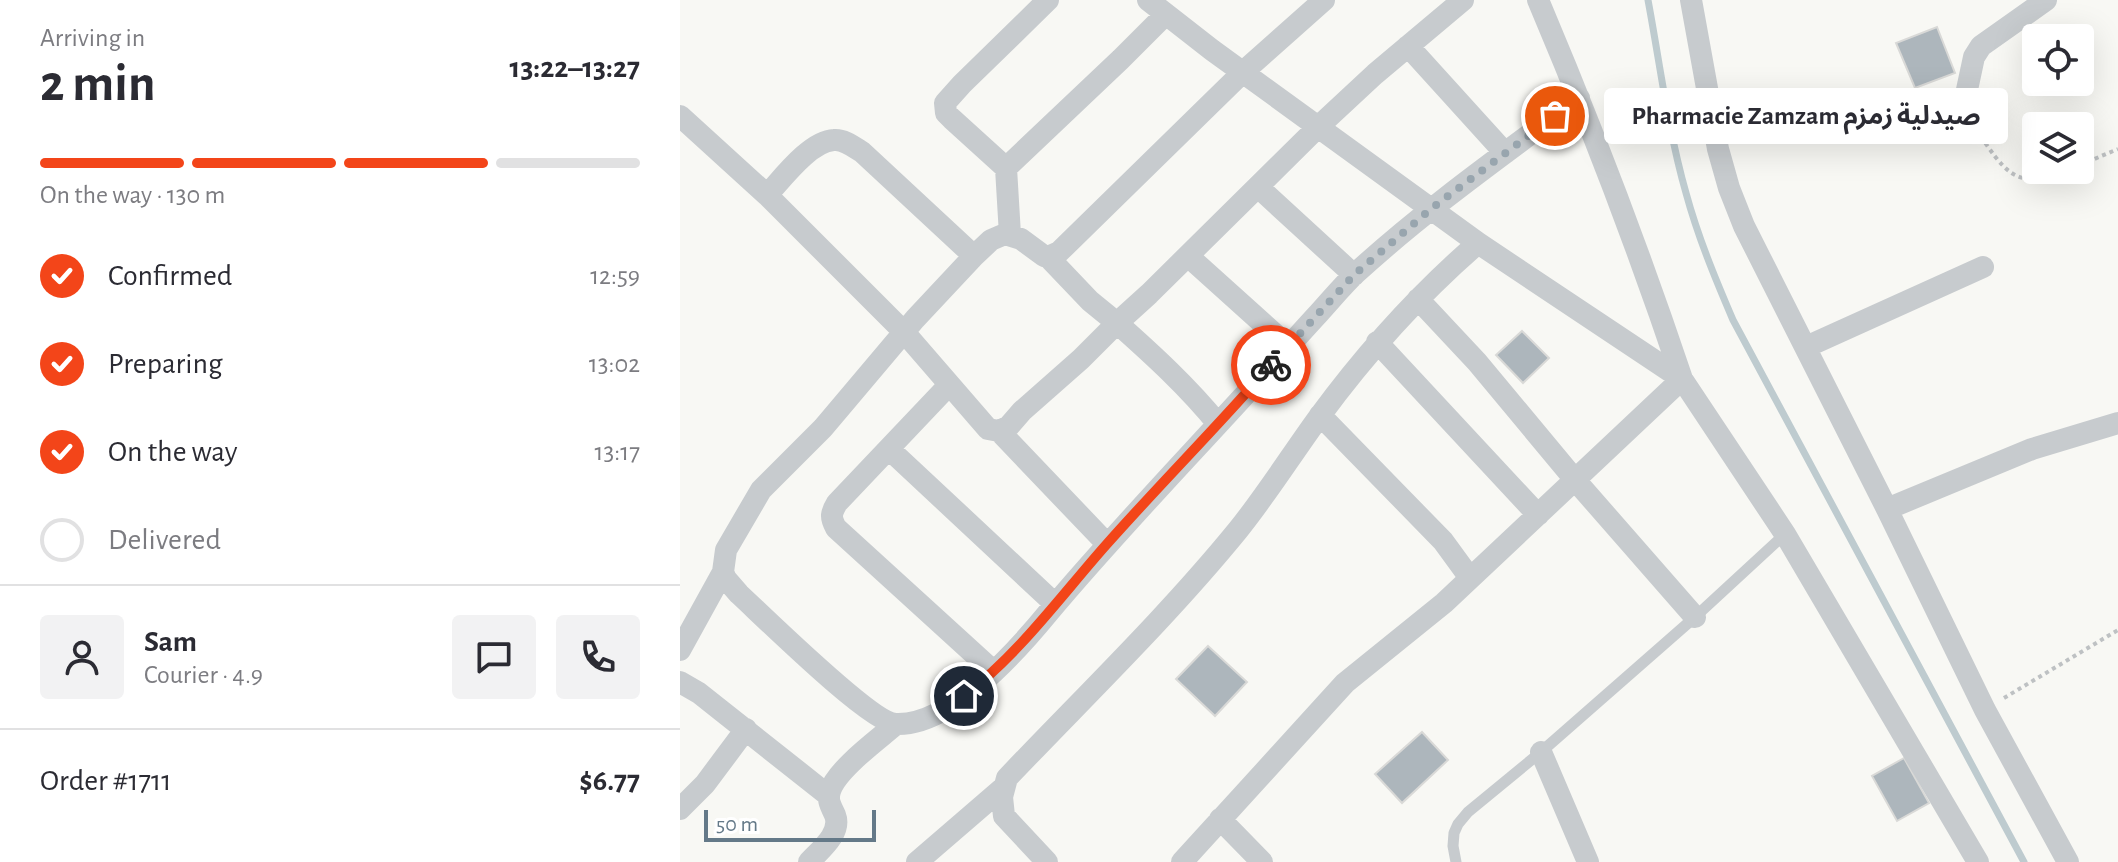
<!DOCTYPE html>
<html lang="en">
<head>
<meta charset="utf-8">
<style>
	body { margin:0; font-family:"Alegreya Sans","Noto Sans Arabic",sans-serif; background:#f2f2f3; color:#2b2b33; height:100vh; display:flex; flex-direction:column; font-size:30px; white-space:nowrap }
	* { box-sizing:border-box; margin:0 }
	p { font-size:26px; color:#7c7c81 }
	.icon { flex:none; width:44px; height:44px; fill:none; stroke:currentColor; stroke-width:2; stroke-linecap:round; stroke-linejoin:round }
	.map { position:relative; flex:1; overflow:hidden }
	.side { display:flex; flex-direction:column; background:#fff; width:680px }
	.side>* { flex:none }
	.tools { position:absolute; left:1342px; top:24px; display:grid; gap:16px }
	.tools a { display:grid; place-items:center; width:72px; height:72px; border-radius:8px; background:#fff; box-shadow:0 8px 32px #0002; font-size:40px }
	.scale { position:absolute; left:24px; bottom:20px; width:172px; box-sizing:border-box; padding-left:8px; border:4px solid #647988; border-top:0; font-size:22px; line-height:28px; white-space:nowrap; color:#647988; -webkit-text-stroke:6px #fff; paint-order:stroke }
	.pin { position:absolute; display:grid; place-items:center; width:68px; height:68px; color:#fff; margin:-34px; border:4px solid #fff; border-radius:50%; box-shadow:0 2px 8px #0007 }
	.courier { position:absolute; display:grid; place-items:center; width:80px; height:80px; margin:-40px; border:6px solid #f34519; border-radius:50%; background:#fff; color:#222; box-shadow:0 2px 10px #0007 }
	.bubble { position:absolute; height:56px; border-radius:8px; background:#fff; box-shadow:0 8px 32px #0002; font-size:26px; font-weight:700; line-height:56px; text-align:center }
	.summary em { font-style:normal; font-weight:700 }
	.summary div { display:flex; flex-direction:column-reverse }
	.summary { display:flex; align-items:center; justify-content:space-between; height:136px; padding:0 40px }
	h1 { font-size:52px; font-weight:700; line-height:60px }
	.bar { display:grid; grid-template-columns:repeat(4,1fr); gap:12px 8px; align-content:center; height:96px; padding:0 40px }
	.bar i { height:10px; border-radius:6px; background:#e1e1e2 }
	.bar .selected { background:#f34519 }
	.bar p { grid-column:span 4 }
	.line { display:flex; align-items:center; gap:20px; padding:0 40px; border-top:2px solid #e1e1e2 }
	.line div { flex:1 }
	.round { display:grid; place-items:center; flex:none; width:84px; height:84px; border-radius:8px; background:#f2f2f3 }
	ol { padding:0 40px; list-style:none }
	li { display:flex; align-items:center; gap:24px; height:88px }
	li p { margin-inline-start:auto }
	li .icon { padding:8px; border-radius:50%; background:#f34519; color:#fff; stroke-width:4 }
	li:last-child { color:#7c7c81 }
	li i { width:44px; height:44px; border:4px solid #e1e1e2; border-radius:50% }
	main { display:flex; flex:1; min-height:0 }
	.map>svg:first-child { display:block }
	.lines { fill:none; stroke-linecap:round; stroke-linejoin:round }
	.stream { stroke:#becbcf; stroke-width:7 }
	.building { fill:#adb6bc; stroke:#d9d9d7; stroke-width:2 }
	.path { stroke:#bec1c3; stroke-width:4; stroke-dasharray:4 4; stroke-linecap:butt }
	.lane { stroke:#c7cbce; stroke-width:11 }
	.street { stroke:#c7cbce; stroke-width:22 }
	.done { stroke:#98a5ae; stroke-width:8; stroke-dasharray:0 14.4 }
	.route { stroke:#f34519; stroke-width:10 }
</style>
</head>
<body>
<main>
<section class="side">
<div class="summary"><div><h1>2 min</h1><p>Arriving in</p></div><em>13:22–13:27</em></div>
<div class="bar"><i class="selected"></i><i class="selected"></i><i class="selected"></i><i></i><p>On the way · 130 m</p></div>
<ol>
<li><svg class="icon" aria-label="check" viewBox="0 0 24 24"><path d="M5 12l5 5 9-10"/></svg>Confirmed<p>12:59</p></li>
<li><svg class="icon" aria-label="check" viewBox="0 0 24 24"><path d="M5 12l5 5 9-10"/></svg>Preparing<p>13:02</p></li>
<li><svg class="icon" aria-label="check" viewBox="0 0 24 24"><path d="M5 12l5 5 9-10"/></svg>On the way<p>13:17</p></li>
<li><i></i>Delivered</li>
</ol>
<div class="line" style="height:144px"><a class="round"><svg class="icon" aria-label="person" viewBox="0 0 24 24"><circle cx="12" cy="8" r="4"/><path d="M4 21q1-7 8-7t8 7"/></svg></a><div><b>Sam</b><p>Courier · 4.9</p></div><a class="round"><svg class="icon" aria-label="chat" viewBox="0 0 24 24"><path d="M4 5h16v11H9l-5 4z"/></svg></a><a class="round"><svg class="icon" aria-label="phone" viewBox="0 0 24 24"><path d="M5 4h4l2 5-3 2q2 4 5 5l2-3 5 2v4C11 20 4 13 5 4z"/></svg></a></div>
<div class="line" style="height:104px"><div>Order #1711</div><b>$6.77</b></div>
</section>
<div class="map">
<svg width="1438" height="862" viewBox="0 0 1438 862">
	<rect width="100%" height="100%" fill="#f8f8f4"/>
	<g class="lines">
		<path class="stream" d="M 968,0 C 980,64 988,130 1006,193 C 1018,237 1035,278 1053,320 L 1344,862"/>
	</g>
	<path class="building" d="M 1257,27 L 1275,73 L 1235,88 L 1216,43 Z
		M 842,331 L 869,358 L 843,383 L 816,355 Z
		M 528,646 L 567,682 L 535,716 L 496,679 Z
		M 742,732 L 768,760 L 722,803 L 695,774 Z
		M 1224,758 L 1249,803 L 1217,821 L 1192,776 Z"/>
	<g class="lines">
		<path class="path" d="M 1296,130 C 1325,170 1334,193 1388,170
			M 1400,165 L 1438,149
			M 1324,698 L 1438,630"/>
		<path class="lane" d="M 776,862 L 773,846 L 774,833 L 778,824 L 788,812 L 861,752 L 1015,617 L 1105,534"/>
		<path class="street" d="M 468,0 L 532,50 L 798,243 L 1002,379 L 1105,534 L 1298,862
			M 1011,0 L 1038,149 L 1049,188 L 1064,226 L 1207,509 L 1305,710 L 1388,862
			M 728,46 L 825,153
			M 0,116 L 87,195 C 102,179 130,141 154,140 C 164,139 174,147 182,152 L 294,256
			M 1033,123 L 1226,113 L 1268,108 L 1282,113 L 1294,57 L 1301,46 L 1366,0
			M 326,168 L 441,59 L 486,14
			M 578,187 L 674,275
			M 87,195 L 224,332 L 308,429 L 319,431 L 427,544
			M 330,235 L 326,168 L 272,119 L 266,113 L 265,103 L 282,84 L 368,0
			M 508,256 L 608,346
			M 368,257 L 410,301 L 437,323 L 469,294 L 638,127 L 695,74 L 783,0
			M 738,299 L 797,362 L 896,481 L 1015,617
			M 697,342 L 858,515
			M 1126,347 L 1303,267
			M 269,385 L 157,503 C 151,513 150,517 156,528 L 313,671
			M 640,415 L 763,541 L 790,578
			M 319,431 L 329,426 L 342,411 L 401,359 L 437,323 C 473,355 508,387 538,424
			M 209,449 L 375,604
			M 1207,509 L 1352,449 L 1438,423
			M 43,572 L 46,579 L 59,594 C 83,616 191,723 216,724 C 270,726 336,652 368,613 C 430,539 497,469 562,398 C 588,370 613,341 639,313 C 651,300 663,285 676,273 C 746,209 824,154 899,98
			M 0,650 L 43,572 L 46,550 L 81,490 L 143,428 L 235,319 L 294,256 L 311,240 L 325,234 L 341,239 L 364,256 L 368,257 L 379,252 L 563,72 L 644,0
			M 0,682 L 19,693 L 149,796
			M 861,752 L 908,862
			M 0,809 L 25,784 L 66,729
			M 540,819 L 582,862
			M 129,862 C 140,850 162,833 155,815 C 151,806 147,801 150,791 C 157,769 199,739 216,724
			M 237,862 L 324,787
			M 367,862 L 324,816 L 322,797 L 327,778 C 405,696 487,617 558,530 C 587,494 612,454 639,417 C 686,353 738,295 798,243
			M 502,862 L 665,683 L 764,603 L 1002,379 C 959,251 911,125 858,0"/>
	</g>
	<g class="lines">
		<path class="done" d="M 591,365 L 674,275 L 752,208 L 875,116"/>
		<path class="route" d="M 284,696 C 340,653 380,597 426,545 C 480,484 538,426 591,365"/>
	</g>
</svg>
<div class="tools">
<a><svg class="icon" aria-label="locate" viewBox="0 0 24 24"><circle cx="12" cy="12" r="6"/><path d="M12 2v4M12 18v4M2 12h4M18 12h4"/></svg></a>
<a><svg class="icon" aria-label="layers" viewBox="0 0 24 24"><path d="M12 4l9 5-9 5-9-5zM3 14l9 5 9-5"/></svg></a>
</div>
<div class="scale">50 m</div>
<div class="pin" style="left:875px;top:116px;background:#ea580c"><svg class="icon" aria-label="bag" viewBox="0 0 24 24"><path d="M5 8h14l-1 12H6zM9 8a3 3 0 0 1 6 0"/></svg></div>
<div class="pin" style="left:284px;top:696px;background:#1f2937"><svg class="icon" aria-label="home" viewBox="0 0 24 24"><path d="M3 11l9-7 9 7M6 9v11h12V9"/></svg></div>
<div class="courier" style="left:591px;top:365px"><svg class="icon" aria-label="bike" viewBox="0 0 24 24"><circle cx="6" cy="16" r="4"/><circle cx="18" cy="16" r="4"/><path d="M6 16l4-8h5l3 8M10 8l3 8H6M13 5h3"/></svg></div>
<div class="bubble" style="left:924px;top:88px;width:404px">Pharmacie Zamzam صيدلية زمزم</div>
</div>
</main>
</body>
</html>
